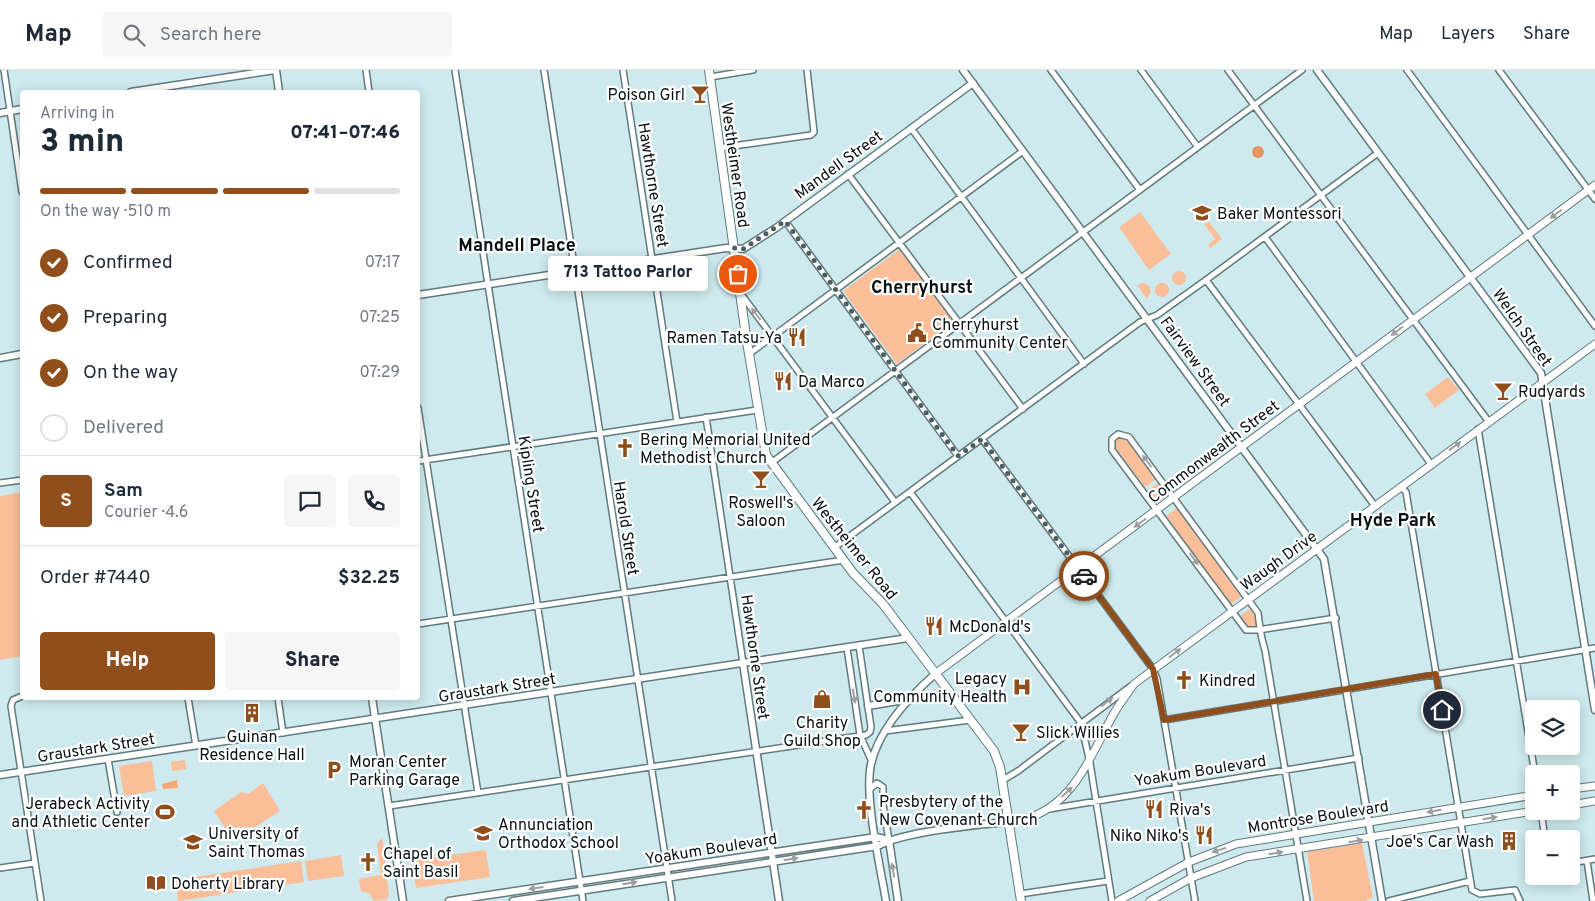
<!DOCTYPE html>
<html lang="en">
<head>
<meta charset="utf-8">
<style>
	body { margin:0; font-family:Overpass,sans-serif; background:#f6f6f7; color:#1f2937; height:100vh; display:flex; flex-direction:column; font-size:19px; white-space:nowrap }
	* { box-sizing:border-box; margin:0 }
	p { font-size:16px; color:#747a83 }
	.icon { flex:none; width:28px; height:28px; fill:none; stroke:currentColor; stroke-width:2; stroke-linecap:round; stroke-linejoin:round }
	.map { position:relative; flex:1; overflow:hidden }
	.details { position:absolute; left:20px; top:20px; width:400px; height:610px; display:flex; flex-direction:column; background:#fff; border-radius:5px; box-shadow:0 2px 12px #0003 }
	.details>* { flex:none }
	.controls { position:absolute; left:1525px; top:630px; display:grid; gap:10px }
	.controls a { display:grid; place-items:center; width:55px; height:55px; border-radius:5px; background:#fff; box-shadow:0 2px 12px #0003; font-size:25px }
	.pin { position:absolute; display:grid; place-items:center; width:42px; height:42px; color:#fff; margin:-21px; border:2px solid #fff; border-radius:50%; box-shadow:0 1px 5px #0007 }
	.courier { position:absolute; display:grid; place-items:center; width:50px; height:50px; margin:-25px; border:4px solid #904e1c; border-radius:50%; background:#fff; color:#222; box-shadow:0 1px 6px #0007 }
	.bubble { position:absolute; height:35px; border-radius:5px; background:#fff; box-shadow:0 2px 12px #0003; font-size:16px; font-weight:800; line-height:35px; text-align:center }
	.overview em { font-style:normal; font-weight:800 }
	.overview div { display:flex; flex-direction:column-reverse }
	.overview { display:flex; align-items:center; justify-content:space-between; height:85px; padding:0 20px }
	h1 { font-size:32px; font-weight:800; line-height:38px }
	.bar { display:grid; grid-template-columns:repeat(4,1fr); gap:8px 5px; align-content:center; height:60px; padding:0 20px }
	.bar i { height:6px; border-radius:4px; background:#e0e1e3 }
	.bar .active { background:#904e1c }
	.bar p { grid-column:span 4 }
	.line { display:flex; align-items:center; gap:12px; padding:0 20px; border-top:1px solid #e0e1e3 }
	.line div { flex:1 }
	.round { display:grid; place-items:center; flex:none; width:52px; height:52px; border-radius:5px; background:#f6f6f7 }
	ol { padding:0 20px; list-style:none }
	li { display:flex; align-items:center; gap:15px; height:55px }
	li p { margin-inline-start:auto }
	li .icon { padding:5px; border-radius:50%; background:#904e1c; color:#fff; stroke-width:4 }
	li:last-child { color:#747a83 }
	li i { width:28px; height:28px; border:2px solid #e0e1e3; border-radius:50% }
	.cta { display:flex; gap:10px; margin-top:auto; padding:10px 20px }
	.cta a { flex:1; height:58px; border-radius:5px; background:#904e1c; color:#fff; font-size:20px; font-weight:800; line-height:58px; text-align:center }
	.cta a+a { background:#f6f6f7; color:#1f2937 }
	header { display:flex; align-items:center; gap:30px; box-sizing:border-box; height:70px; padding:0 25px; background:#fff; border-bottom:1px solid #e0e1e3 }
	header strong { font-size:24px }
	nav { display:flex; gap:28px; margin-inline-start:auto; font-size:18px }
	.search { width:350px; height:45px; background:#f6f6f7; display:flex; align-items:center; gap:12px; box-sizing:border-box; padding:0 18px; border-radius:5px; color:#747a83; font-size:19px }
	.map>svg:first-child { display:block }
	.green { fill:#fabe98 }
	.forest { fill:#e29461 }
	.water { fill:#f7a874 }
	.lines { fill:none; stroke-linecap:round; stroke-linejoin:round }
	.minor-casing { stroke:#617a7e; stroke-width:8 }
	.tertiary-casing { stroke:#617a7e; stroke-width:9 }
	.secondary-casing { stroke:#617a7e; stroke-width:9 }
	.primary-casing { stroke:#617a7e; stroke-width:10 }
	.minor { stroke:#fff; stroke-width:5 }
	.tertiary { stroke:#fff; stroke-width:6 }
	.secondary { stroke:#fff; stroke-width:7 }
	.primary { stroke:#fff; stroke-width:8 }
	.oneway { fill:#9ca0a1 }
	.done { stroke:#4d5e60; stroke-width:5; stroke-dasharray:0 9 }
	.route { stroke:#904e1c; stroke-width:6 }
	.labels { text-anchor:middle; stroke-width:4.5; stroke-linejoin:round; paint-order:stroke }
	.poi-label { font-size:16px; fill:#081214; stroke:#fff; text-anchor:start }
	.street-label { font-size:16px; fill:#081214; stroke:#fff }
	.neighbourhood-label { font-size:18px; font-weight:bold; fill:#081214; stroke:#fff }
</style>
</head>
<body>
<header>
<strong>Map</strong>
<div class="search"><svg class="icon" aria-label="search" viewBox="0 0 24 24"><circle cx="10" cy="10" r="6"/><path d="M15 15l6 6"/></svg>Search here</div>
<nav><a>Map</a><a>Layers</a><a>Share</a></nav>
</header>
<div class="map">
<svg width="1595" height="831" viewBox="0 0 1595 831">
	<rect width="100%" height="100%" fill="#ceeaee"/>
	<path class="green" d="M 1140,142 L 1171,184 L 1149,200 L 1119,157 Z
		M 1209,152 L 1222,169 L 1210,178 L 1208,175 L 1215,169 L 1204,154 Z
		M 900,179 L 953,252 L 897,294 L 843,221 Z
		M1172 208a7 7 0 1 1 14 0a7 7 0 1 1-14 0Z
		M 1144,213 L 1149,216 L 1151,222 L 1147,229 L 1137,215 Z
		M1155 220a7 7 0 1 1 14 0a7 7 0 1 1-14 0Z
		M 1448,307 L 1459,320 L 1435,338 L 1425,324 Z
		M 1119,367 L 1126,369 L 1156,409 L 1145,417 L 1115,377 L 1115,370 Z
		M 1158,413 L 1166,423 L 1155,432 L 1147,421 Z
		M 22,422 L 22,586 L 0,590 L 0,426 Z
		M 1177,438 L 1242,526 L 1231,534 L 1166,446 Z
		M 1251,538 L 1258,555 L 1248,558 L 1240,546 Z
		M 185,690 L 186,699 L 172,701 L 171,692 Z
		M 152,691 L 156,721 L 124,726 L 119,696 Z
		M 263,713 L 280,741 L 255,757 L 225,758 L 214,741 L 241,722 L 248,724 Z
		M 382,768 L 389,825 L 386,830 L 374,831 L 369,823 L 361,821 L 359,809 L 381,805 L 377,774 Z
		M 1362,773 L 1373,828 L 1365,831 L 1314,831 L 1307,782 Z
		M 486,780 L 490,807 L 416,818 L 412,790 Z
		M 341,785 L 344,806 L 308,811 L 305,791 Z
		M 301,791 L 304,812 L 178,831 L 175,810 Z"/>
	<path class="forest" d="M1252 82a6 6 0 1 1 12 0a6 6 0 1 1-12 0Z"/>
	<path class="water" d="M 177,710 L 178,718 L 163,719 L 162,714 Z"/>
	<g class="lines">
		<g class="minor-casing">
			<path id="minor" d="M 4,0 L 22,122
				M 366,0 L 369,22
				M 455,0 L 583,831
				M 544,0 L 672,831
				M 623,0 L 677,352
				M 1051,0 L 1140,120
				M 1141,0 L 1197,76
				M 1228,0 L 1489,352
				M 1407,0 L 1595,256
				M 1499,0 L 1595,129
				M 710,7 L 753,0
				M 911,58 L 1084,294
				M 719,78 L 811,65 L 814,62 L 807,0
				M 848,104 L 1023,339
				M 785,151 L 958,386
				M 1265,167 L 1431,394
				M 1206,210 L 1375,436
				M 741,224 L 895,432
				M 749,284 L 1023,81
				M 418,338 L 478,723
				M 706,347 L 743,593
				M 1478,359 L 1535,704
				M 982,369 L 1153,599 L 1157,609 L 1195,831
				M 418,391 L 757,340
				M 771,393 L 1302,0
				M 0,413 L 22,410
				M 1401,417 L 1406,422 L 1472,820 L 1480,824 L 1515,820 L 1520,831
				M 910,422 L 1081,653 L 1090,693 L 1112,831
				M 835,477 L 1140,252 L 1157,245 L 1206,210 L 1378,83
				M 418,554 L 844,490
				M 847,578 L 860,665 L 872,692
				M 22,626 L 13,630 L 11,636 L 41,831
				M 188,628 L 196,676
				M 278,628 L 283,663
				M 1164,650 L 1595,578
				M 885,661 L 970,650
				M 108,689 L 117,742
				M 1003,710 L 1018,701 L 1131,616
				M 870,719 L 877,713 L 883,717 L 883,735 L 889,770
				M 389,736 L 866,665 L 870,662 L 871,657 L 859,576
				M 1049,739 L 1359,688
				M 1541,741 L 1545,769
				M 1587,791 L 1593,831
				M 1571,793 L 1595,789
				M 0,798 L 35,793
				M 1020,824 L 1108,811
				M 1307,831 L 1265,580 C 1260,565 1260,557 1258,543 L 1129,367 L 1118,364 L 1112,369 L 1112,380 L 1246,560 L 1258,560 L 1336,548
				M 1389,831 L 1470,811"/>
		</g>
		<g class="tertiary-casing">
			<path id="tertiary" d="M 276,0 L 279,22
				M 963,0 L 1324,489 L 1382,831
				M 1317,0 L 1541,303 L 1595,640
				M 131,22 L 275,0
				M 0,43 L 22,39
				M 418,225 L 726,178 L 743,179 L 776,158 L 973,13
				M 0,288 L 22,284
				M 743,593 L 779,831
				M 372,628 L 403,831
				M 868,636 L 910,629
				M 0,705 L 908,568
				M 889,770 L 898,831
				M 449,831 L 876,767 L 889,770
				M 513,831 L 878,776 C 902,762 979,754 1009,752
				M 886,831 C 880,795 864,728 871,694 C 879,659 909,627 935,604"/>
		</g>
		<g class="secondary-casing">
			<path id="secondary" d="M 935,604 L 1595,115
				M 1571,719 L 1595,716
				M 1571,735 L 1595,731
				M 1009,752 C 1070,746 1088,690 1113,645 C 1119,634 1127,624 1134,614 L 1595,274
				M 1118,831 L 1189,792 L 1236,774 L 1534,725
				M 1150,831 L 1191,808 L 1246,787 L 1534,741"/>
		</g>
		<g class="primary-casing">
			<path id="primary" d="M 709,0 L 746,266 L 766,385 L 853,503 L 883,534 L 994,681 L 1000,697 L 1021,831"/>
		</g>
		<use href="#minor" class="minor"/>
		<use href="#tertiary" class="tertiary"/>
		<use href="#secondary" class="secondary"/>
		<use href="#primary" class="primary"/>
	</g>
	<defs><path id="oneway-solid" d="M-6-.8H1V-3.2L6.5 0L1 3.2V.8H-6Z" transform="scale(1.25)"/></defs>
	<g class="oneway">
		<use href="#oneway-solid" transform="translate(1556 144) rotate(143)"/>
		<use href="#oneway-solid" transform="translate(756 244) rotate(-127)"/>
		<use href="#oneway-solid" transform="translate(1397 261) rotate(143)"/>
		<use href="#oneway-solid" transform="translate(1455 376) rotate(-36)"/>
		<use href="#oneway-solid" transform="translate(1147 391) rotate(-127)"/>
		<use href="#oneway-solid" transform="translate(1140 453) rotate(144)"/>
		<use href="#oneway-solid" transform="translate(1194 489) rotate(54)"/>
		<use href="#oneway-solid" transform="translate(1175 583) rotate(-36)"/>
		<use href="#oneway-solid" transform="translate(854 626) rotate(81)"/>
		<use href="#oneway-solid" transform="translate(1107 632) rotate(-38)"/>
		<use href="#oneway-solid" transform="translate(1067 722) rotate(-43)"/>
		<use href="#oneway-solid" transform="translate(1434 741) rotate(170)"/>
		<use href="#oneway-solid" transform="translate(1490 748) rotate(-9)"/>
		<use href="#oneway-solid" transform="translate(1356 771) rotate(-9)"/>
		<use href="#oneway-solid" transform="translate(1219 780) rotate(162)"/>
		<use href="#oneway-solid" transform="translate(1276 783) rotate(-9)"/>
		<use href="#oneway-solid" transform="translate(791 789) rotate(-9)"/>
		<use href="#oneway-solid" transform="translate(893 800) rotate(-99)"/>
		<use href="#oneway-solid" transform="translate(630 813) rotate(-9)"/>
		<use href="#oneway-solid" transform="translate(536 818) rotate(172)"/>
	</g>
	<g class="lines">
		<path class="done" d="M 738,204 L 734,178 L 743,179 L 785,151 L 958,386 L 982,369 L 1084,506"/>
		<path class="route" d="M 1084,506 L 1153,599 L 1164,650 L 1436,604 L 1442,640"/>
	</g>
	<defs>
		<g id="bar-bare" transform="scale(1.5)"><path d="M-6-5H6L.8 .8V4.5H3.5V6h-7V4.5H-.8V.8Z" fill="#904e1c" stroke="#fff" stroke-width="2.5" paint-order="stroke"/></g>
		<g id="school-bare" transform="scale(1.5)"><path d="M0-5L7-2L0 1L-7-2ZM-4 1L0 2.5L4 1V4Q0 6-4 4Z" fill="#904e1c" stroke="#fff" stroke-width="2.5" paint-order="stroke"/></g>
		<g id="civic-bare" transform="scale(1.5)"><path d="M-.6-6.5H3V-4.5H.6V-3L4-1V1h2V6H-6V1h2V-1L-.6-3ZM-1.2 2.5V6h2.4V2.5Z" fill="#904e1c" stroke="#fff" stroke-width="2.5" paint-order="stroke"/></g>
		<g id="restaurant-bare" transform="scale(1.5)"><path d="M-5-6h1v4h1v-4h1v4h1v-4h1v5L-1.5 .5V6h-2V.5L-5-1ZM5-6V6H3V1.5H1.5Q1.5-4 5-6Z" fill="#904e1c" stroke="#fff" stroke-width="2.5" paint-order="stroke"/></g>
		<g id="church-bare" transform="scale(1.5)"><path d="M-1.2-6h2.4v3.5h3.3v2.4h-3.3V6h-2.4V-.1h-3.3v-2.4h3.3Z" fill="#904e1c" stroke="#fff" stroke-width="2.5" paint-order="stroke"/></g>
		<g id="hospital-bare" transform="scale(1.5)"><path d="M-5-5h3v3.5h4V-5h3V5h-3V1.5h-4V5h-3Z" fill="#904e1c" stroke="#fff" stroke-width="2.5" paint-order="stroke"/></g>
		<g id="shop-bare" transform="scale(1.5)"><path d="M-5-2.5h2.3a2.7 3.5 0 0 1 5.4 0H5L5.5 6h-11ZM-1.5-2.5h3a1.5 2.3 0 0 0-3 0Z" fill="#904e1c" stroke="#fff" stroke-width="2.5" paint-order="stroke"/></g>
		<g id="building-bare" transform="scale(1.5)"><path d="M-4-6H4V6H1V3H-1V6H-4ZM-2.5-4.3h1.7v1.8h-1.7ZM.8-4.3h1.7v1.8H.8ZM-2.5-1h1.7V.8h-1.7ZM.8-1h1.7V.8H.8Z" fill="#904e1c" stroke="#fff" stroke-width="2.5" paint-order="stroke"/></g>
		<g id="parking-bare" transform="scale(1.5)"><path d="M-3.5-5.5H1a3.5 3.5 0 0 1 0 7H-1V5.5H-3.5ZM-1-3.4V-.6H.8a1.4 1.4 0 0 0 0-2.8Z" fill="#904e1c" stroke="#fff" stroke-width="2.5" paint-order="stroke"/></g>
		<g id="stadium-bare" transform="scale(1.5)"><path d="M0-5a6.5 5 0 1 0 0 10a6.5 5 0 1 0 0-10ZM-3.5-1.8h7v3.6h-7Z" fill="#904e1c" stroke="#fff" stroke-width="2.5" paint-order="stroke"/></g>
		<g id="university-bare" transform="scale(1.5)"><path d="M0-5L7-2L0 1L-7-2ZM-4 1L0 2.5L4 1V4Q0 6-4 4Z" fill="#904e1c" stroke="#fff" stroke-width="2.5" paint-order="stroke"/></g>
		<g id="library-bare" transform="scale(1.5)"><path d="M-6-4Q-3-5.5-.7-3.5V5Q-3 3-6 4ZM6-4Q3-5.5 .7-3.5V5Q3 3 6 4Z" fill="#904e1c" stroke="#fff" stroke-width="2.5" paint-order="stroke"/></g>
	</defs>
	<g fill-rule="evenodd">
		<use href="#bar-bare" x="700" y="24"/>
		<use href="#school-bare" x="1202" y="143"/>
		<use href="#civic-bare" x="917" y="263"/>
		<use href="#restaurant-bare" x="797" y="267"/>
		<use href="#restaurant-bare" x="783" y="311"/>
		<use href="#bar-bare" x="1503" y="321"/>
		<use href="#church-bare" x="625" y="378"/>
		<use href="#bar-bare" x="761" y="409"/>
		<use href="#restaurant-bare" x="934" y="556"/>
		<use href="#church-bare" x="1184" y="610"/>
		<use href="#hospital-bare" x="1022" y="617"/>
		<use href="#shop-bare" x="822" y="629"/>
		<use href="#building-bare" x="252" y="643"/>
		<use href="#bar-bare" x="1021" y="662"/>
		<use href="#parking-bare" x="334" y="700"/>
		<use href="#restaurant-bare" x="1154" y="739"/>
		<use href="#church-bare" x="864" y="740"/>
		<use href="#stadium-bare" x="165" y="742"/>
		<use href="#school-bare" x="483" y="763"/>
		<use href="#restaurant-bare" x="1204" y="765"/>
		<use href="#building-bare" x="1509" y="771"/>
		<use href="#university-bare" x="193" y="772"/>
		<use href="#church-bare" x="368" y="792"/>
		<use href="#library-bare" x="156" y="813"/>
	</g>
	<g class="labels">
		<g class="poi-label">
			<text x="685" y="30" text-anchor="end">Poison Girl</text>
			<text x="1217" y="149">Baker Montessori</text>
			<text x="932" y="260">Cherryhurst<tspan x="932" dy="18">Community Center</tspan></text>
			<text x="782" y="273" text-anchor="end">Ramen Tatsu-Ya</text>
			<text x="798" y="317">Da Marco</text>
			<text x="1518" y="327">Rudyards</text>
			<text x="640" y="375">Bering Memorial United<tspan x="640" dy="18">Methodist Church</tspan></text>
			<text x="761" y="438" text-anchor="middle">Roswell's<tspan x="761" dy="18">Saloon</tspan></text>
			<text x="949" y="562">McDonald's</text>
			<text x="1007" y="614" text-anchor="end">Legacy<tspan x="1007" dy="18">Community Health</tspan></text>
			<text x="1199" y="616">Kindred</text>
			<text x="822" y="658" text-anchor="middle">Charity<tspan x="822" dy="18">Guild Shop</tspan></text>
			<text x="1036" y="668">Slick Willies</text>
			<text x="252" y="672" text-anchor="middle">Guinan<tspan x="252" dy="18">Residence Hall</tspan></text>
			<text x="349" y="697">Moran Center<tspan x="349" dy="18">Parking Garage</tspan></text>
			<text x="879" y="737">Presbytery of the<tspan x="879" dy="18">New Covenant Church</tspan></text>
			<text x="150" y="739" text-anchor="end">Jerabeck Activity<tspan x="150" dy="18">and Athletic Center</tspan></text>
			<text x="1169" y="745">Riva's</text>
			<text x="498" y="760">Annunciation<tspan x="498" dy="18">Orthodox School</tspan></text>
			<text x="208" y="769">University of<tspan x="208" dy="18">Saint Thomas</tspan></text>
			<text x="1189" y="771" text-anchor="end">Niko Niko's</text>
			<text x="1494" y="777" text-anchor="end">Joe's Car Wash</text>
			<text x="383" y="789">Chapel of<tspan x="383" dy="18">Saint Basil</tspan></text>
			<text x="171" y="819">Doherty Library</text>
		</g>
		<g class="street-label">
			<text transform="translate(838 94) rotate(-36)" y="6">Mandell Street</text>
			<text transform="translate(736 95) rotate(82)" y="6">Westheimer Road</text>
			<text transform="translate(654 115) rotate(81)" y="6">Hawthorne Street</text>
			<text transform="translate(1523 257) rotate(55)" y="6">Welch Street</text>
			<text transform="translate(1196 291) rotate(54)" y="6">Fairview Street</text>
			<text transform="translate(1213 381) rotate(-37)" y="6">Commonwealth Street</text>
			<text transform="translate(532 414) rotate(81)" y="6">Kipling Street</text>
			<text transform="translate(627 458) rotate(81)" y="6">Harold Street</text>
			<text transform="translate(855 478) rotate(51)" y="6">Westheimer Road</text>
			<text transform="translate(1278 490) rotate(-36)" y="6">Waugh Drive</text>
			<text transform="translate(756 587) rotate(82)" y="6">Hawthorne Street</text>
			<text transform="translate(497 617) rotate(-9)" y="6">Graustark Street</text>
			<text transform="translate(96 677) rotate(-9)" y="6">Graustark Street</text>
			<text transform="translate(1200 700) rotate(-9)" y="6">Yoakum Boulevard</text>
			<text transform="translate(1318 746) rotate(-9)" y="6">Montrose Boulevard</text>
			<text transform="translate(711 778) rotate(-9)" y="6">Yoakum Boulevard</text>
		</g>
		<g class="neighbourhood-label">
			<text x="517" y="181">Mandell Place</text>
			<text x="922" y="223">Cherryhurst</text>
			<text x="1393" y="456">Hyde Park</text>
		</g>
	</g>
</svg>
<div class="controls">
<a><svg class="icon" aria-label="layers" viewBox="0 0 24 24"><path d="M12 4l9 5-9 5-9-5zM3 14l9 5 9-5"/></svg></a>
<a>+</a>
<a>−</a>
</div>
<div class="pin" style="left:738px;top:204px;background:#ea580c"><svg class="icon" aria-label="bag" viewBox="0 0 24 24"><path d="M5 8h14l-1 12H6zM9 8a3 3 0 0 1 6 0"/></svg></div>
<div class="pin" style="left:1442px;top:640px;background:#1f2937"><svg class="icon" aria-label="home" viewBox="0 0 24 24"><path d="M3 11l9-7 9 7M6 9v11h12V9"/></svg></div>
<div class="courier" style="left:1084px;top:506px"><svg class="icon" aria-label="car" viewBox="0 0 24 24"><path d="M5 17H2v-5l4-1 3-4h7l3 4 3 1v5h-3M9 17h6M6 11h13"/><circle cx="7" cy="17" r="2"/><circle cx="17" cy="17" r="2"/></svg></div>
<div class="bubble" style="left:548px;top:186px;width:160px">713 Tattoo Parlor</div>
<section class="details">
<div class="overview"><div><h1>3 min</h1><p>Arriving in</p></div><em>07:41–07:46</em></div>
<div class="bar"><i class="active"></i><i class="active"></i><i class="active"></i><i></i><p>On the way · 510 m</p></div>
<ol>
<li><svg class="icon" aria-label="check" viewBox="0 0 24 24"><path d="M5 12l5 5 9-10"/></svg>Confirmed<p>07:17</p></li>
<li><svg class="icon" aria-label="check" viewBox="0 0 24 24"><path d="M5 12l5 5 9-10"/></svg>Preparing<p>07:25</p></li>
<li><svg class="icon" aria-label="check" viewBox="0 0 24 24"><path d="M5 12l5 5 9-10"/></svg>On the way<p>07:29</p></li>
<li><i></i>Delivered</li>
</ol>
<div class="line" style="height:90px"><b class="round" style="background:#904e1c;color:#fff">S</b><div><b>Sam</b><p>Courier · 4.6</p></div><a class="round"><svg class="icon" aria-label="chat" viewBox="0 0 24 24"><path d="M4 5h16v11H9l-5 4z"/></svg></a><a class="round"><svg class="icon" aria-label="phone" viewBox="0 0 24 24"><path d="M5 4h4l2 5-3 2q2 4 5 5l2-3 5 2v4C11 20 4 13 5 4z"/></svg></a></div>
<div class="line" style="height:65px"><div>Order #7440</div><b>$32.25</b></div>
<div class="cta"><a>Help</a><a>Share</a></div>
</section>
</div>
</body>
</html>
